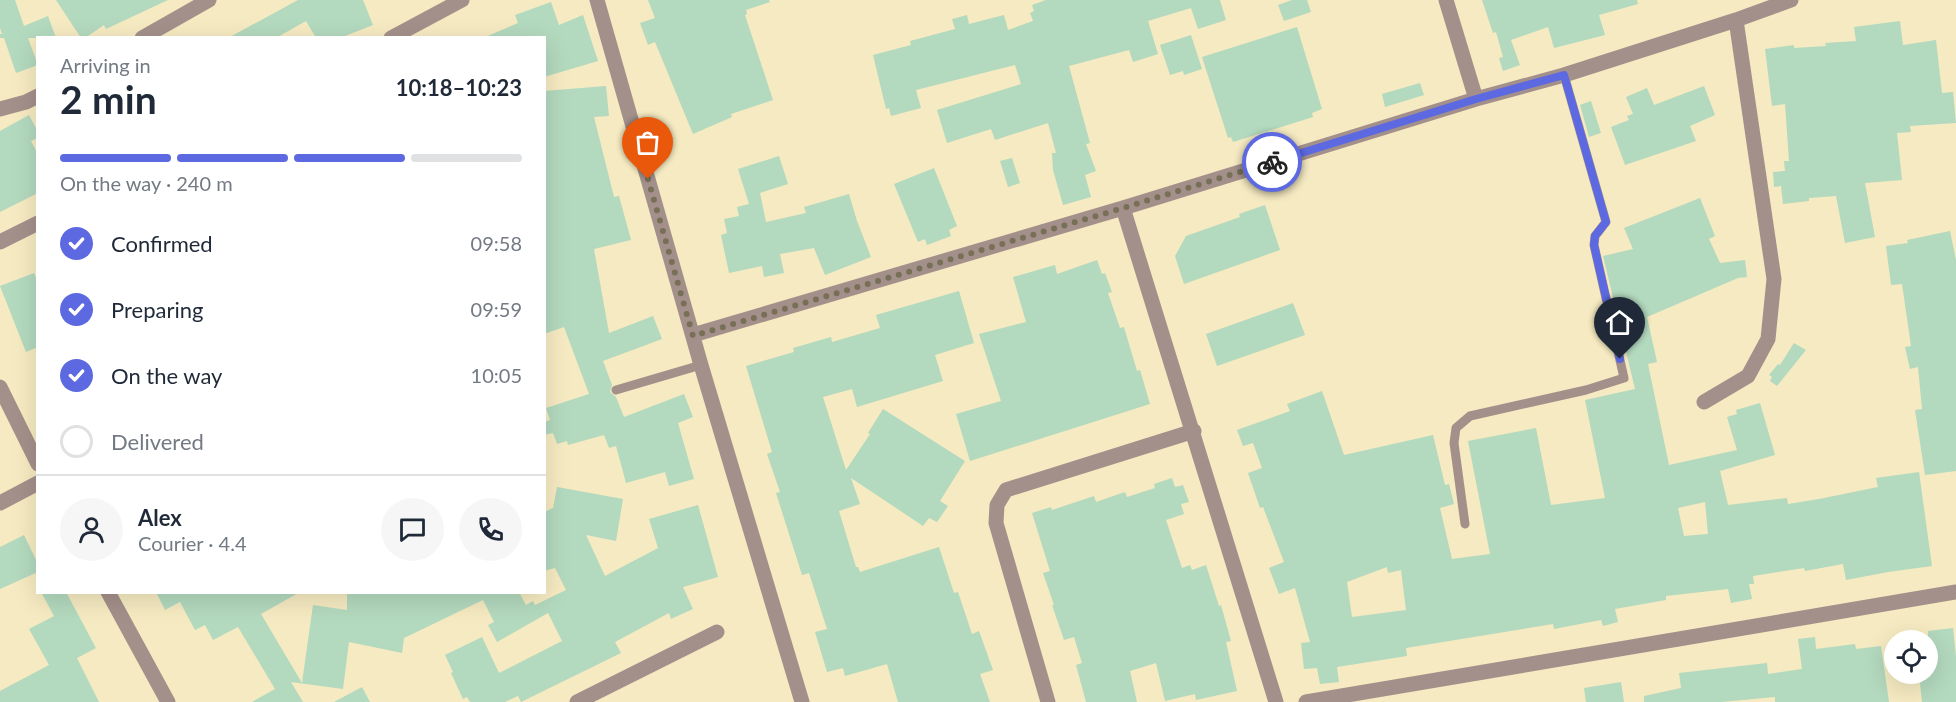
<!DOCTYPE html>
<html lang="en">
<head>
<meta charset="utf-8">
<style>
	body { margin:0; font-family:Lato,sans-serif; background:#f6f6f7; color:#1f2937; height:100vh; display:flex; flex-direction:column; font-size:22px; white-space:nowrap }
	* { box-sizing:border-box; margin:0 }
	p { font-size:20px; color:#747a83 }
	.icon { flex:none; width:33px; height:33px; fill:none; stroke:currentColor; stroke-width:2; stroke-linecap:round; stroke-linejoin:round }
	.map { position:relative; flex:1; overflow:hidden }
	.drawer { position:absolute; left:36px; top:36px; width:510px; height:558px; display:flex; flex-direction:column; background:#fff; border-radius:0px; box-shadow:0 6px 24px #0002 }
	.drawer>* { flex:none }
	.fabs { position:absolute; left:1884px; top:630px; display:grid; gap:12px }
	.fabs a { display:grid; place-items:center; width:54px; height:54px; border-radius:50%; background:#fff; box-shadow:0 6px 24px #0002; font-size:30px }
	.pin { position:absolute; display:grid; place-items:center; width:51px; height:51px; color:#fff; margin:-62px -26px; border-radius:50% 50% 50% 0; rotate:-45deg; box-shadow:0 0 6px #0007 }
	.pin .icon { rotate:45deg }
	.courier { position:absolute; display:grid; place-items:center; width:60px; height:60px; margin:-30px; border:4px solid #5d69e0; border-radius:50%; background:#fff; color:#222; box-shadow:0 2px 8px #0007 }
	.head em { font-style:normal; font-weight:700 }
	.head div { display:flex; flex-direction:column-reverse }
	.head { display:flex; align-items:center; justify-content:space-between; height:102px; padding:0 24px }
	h1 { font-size:39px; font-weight:700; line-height:45px }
	.bar { display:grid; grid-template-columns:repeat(4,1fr); gap:9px 6px; align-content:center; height:72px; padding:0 24px }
	.bar i { height:8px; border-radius:4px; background:#e0e1e3 }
	.bar .current { background:#5d69e0 }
	.bar p { grid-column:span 4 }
	.line { display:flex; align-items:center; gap:15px; padding:0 24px; border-top:2px solid #e0e1e3 }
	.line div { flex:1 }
	.round { display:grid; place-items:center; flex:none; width:63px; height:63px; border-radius:32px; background:#f6f6f7 }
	ol { padding:0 24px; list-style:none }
	li { display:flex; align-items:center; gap:18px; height:66px }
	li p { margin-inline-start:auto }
	li .icon { padding:6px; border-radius:50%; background:#5d69e0; color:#fff; stroke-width:4 }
	li:last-child { color:#747a83 }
	li i { width:33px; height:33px; border:3px solid #e0e1e3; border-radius:50% }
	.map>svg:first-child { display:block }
	.building { fill:#b3d9be; fill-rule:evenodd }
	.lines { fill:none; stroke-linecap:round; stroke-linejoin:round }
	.lane { stroke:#a4908b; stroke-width:9 }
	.street { stroke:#a4908b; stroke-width:15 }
	.done { stroke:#777057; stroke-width:6; stroke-dasharray:0 10.8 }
	.route { stroke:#5d69e0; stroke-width:8 }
</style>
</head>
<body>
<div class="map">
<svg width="1956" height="702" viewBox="0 0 1956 702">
	<rect width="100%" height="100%" fill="#f5eac1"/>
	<path class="building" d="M 0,0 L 15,0 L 24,26 L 48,16 L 56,38 L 28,38 L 38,65 L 16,73 L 4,38 L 0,38 L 0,34 L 2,34 L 0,28 Z
		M 56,0 L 168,0 L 106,29 L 104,25 L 85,38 L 81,38 Z
		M 298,0 L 363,0 L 373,25 L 340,38 L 316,38 L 306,21 L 276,38 L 228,38 Z
		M 648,0 L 769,0 L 770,2 L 746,10 L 747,14 L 745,15 L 773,100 L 731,114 L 732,117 L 693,134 L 655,42 L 648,45 L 640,23 L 655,18 Z
		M 1046,0 L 1220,0 L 1226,20 L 1198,29 L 1191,8 L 1148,21 L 1158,54 L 1133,62 L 1129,50 L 1069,66 L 1090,143 L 1086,144 L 1096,171 L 1085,175 L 1091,197 L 1063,205 L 1053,170 L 1052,153 L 1056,153 L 1048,123 L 995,140 L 991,129 L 947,143 L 937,110 L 1021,84 L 1015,65 L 916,90 L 921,108 L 891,116 L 889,108 L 886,109 L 873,55 L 911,45 L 910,41 L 955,29 L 952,19 L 967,15 L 969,24 L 1004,15 L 1008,30 L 1033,21 L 1030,13 L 1034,11 L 1032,5 Z
		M 1292,0 L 1307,0 L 1311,12 L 1284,21 L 1278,5 Z
		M 1482,0 L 1637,0 L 1638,4 L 1599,15 L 1605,35 L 1554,48 L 1548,27 L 1511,40 L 1520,65 L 1503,71 L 1499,58 L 1503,57 L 1496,32 L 1493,33 Z
		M 551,2 L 559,25 L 583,15 L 598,61 L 544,77 L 544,38 L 483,38 L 518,23 L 515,15 Z
		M 1900,21 L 1903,45 L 1936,40 L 1942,93 L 1953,92 L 1956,123 L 1910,126 L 1911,132 L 1897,133 L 1902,180 L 1865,183 L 1875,237 L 1845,243 L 1836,196 L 1809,198 L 1809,201 L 1783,204 L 1781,186 L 1774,187 L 1773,172 L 1785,171 L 1784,161 L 1789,161 L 1785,104 L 1772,106 L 1765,49 L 1794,45 L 1794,48 L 1826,46 L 1825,43 L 1856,41 L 1854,27 Z
		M 1297,27 L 1322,109 L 1312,113 L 1313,117 L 1233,142 L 1231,137 L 1228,138 L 1202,57 Z
		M 1191,35 L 1202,69 L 1184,75 L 1183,71 L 1170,75 L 1160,45 Z
		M 1420,83 L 1424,95 L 1385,107 L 1382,94 Z
		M 606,86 L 609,116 L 594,117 L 614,197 L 619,196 L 631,240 L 594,249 L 609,333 L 653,316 L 662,339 L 603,361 L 612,385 L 610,392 L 616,397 L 624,417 L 684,394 L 693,417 L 678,423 L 694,479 L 669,486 L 665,472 L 626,483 L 616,446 L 609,448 L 604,435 L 568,445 L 567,441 L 557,444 L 553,433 L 544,435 L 544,422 L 550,420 L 546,408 L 589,394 L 564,327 L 544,334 L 544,91 Z
		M 1704,86 L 1715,115 L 1690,126 L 1696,141 L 1625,165 L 1611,127 L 1629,120 L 1627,116 L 1633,114 L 1626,97 L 1647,88 L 1654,105 Z
		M 1591,101 L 1601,133 L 1589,137 L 1580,105 Z
		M 29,115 L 38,132 L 38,138 L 31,141 L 38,154 L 38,193 L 0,212 L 0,131 Z
		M 779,156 L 788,184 L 760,193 L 766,222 L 806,213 L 804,207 L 849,194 L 857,221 L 871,257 L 825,275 L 814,248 L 780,254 L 784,273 L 764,277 L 762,266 L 729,273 L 721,235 L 727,233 L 724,219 L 739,216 L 737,207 L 749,204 L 738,169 Z
		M 1012,158 L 1020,183 L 1008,187 L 1000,161 Z
		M 934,168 L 957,226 L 949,230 L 951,236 L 927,245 L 925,239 L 918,242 L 894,184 Z
		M 1700,198 L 1715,236 L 1709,239 L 1720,263 L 1745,260 L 1747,277 L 1738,278 L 1647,317 L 1657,362 L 1648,364 L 1669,465 L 1737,450 L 1727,417 L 1737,414 L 1736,410 L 1760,403 L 1775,455 L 1720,471 L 1728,505 L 1787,498 L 1788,504 L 1819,499 L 1878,487 L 1876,478 L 1919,472 L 1932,566 L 1888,572 L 1846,580 L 1843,564 L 1805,571 L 1804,568 L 1753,576 L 1754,584 L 1749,584 L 1752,599 L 1731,603 L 1728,589 L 1666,596 L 1666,600 L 1615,609 L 1618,622 L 1603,626 L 1601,620 L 1554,629 L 1553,624 L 1406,648 L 1407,656 L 1337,667 L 1339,682 L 1320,684 L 1317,668 L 1304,669 L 1301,643 L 1310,642 L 1295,588 L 1279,594 L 1269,568 L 1284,562 L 1263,507 L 1260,508 L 1248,473 L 1262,468 L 1253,443 L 1243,446 L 1237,430 L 1290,411 L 1287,404 L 1322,391 L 1344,455 L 1433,435 L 1445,485 L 1449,484 L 1454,504 L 1440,508 L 1452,559 L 1490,554 L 1468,441 L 1536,428 L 1551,505 L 1605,498 L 1585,400 L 1635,389 L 1603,256 L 1633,249 L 1624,228 ZM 1705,502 L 1708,534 L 1684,536 L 1678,508 ZM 1387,567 L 1388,573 L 1401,570 L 1406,610 L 1352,617 L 1347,582 Z
		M 1265,205 L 1280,250 L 1184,284 L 1175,256 L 1186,236 L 1240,217 L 1239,214 Z
		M 1950,231 L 1956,260 L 1956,471 L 1925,475 L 1915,410 L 1922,409 L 1918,367 L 1910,369 L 1905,347 L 1911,346 L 1902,284 L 1891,285 L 1886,246 L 1908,243 L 1907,240 Z
		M 1097,260 L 1102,274 L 1105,273 L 1112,292 L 1108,293 L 1120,328 L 1124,327 L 1137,371 L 1140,370 L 1150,404 L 970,461 L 956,414 L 1001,401 L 979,334 L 1026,322 L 1013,277 L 1055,265 L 1057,274 Z
		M 34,273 L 38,282 L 38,347 L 26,352 L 0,286 Z
		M 959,291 L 974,343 L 935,355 L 943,381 L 857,407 L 852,389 L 823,397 L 846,470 L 870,434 L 868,433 L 883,409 L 965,461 L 940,501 L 948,506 L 937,522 L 929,518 L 923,526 L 851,478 L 860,504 L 839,511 L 856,567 L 858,567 L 860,572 L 939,547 L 954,593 L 958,592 L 972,634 L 979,631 L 993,670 L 980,674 L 990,702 L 898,702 L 887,664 L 845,676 L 843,668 L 827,672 L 815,632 L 827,629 L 809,573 L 802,575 L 776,493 L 780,492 L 767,454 L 772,452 L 746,366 L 794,352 L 793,348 L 831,337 L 832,342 L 880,328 L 876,315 Z
		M 1293,303 L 1305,335 L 1217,366 L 1206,334 Z
		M 1794,343 L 1806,350 L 1777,386 L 1770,381 L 1772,377 L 1769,375 L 1778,364 L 1780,365 Z
		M 1172,478 L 1175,487 L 1183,485 L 1189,502 L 1181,504 L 1184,514 L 1166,520 L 1182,568 L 1190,565 L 1192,570 L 1206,565 L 1219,606 L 1221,605 L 1231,641 L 1226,642 L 1237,691 L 1196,700 L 1195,694 L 1165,701 L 1156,663 L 1130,671 L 1137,702 L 1086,702 L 1076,665 L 1082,663 L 1074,637 L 1064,640 L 1052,605 L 1054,605 L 1043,573 L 1050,571 L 1032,513 L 1051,507 L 1052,510 L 1094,496 L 1096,502 L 1125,492 L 1127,497 L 1155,488 L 1154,484 Z
		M 557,487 L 623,499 L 616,541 L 586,535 L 605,576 L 658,548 L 649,519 L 698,505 L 718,577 L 683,587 L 693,609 L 671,619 L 669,613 L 615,642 L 621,653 L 521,702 L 518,696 L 505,702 L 470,702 L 467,697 L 463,699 L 451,673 L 453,672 L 445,655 L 482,637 L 499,673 L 562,641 L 548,613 L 497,642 L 488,625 L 494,622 L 483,600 L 404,638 L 402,653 L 349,642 L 343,689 L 291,682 L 303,702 L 252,702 L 275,689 L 238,627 L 213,640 L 205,625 L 195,630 L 180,602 L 165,610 L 156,592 L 300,592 L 261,614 L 302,683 L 313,605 L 347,610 L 347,592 L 519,592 L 526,605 L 533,601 L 535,605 L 566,590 L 555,568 L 544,571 L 544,512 L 553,508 Z
		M 24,535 L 38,564 L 38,572 L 0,589 L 0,547 Z
		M 41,592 L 66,592 L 96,648 L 77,658 L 99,702 L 0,702 L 0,691 L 49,665 L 29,629 L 54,616 Z
		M 1953,628 L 1956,657 L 1956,702 L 1922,702 L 1919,674 L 1928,674 L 1928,631 Z
		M 1815,637 L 1816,649 L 1855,644 L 1856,649 L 1881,646 L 1889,702 L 1775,702 L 1775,697 L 1721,702 L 1644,702 L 1644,696 L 1681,688 L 1679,673 L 1767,663 L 1768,674 L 1802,669 L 1798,639 Z
		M 1621,682 L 1624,702 L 1586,702 L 1584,688 Z
		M 362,687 L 370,702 L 334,702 Z"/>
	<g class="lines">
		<path class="lane" d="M 616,390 L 701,365
			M 1465,524 L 1454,443 L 1456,428 L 1470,416 L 1586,390 L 1624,378 L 1594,245 L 1595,236 L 1606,222 L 1564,75"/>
		<path class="street" d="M 597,0 L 701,365 L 802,702
			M 1446,0 L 1476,99
			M 142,38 L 209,0
			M 391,38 L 462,0
			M 0,109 L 26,102 L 38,96
			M 1123,208 L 1276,702
			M 0,242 L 38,223
			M 693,335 L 1123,208 L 1476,99 L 1564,75 L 1736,20 L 1791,0
			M 0,387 L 38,464
			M 1704,402 L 1748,376 L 1768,339 L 1774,279 L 1736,20
			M 0,503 L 38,483
			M 108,592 L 168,702
			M 577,702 L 717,632
			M 1048,702 L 996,523 L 997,505 L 1006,490 L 1194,431
			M 1306,702 L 1956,592"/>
	</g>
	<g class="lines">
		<path class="done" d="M 648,179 L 693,336 L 1123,208 L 1272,162"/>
		<path class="route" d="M 1272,162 L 1476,99 L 1564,75 L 1606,222 L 1595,236 L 1594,245 L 1620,359"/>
	</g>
</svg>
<div class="fabs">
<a><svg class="icon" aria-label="locate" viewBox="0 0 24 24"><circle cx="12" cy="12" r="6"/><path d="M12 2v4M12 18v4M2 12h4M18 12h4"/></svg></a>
</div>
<div class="pin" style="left:648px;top:179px;background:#ea580c"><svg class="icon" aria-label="bag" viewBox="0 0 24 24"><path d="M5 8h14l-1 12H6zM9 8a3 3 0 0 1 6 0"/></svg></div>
<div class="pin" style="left:1620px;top:359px;background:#1f2937"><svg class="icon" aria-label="home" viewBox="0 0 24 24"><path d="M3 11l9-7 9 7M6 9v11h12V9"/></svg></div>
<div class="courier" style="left:1272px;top:162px"><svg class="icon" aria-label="bike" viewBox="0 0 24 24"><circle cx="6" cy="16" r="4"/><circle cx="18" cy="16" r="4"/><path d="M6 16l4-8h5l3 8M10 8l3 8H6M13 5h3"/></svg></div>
<section class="drawer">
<div class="head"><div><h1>2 min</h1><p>Arriving in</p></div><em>10:18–10:23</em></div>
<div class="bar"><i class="current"></i><i class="current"></i><i class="current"></i><i></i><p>On the way · 240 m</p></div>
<ol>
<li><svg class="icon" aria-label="check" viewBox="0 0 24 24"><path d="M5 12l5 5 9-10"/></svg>Confirmed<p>09:58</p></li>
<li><svg class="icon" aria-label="check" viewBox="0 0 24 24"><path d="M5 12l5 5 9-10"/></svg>Preparing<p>09:59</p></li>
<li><svg class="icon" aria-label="check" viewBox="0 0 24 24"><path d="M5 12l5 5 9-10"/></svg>On the way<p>10:05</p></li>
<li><i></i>Delivered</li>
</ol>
<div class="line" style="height:108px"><a class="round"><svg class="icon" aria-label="person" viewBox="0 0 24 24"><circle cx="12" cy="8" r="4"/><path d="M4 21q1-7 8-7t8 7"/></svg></a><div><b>Alex</b><p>Courier · 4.4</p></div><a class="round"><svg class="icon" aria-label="chat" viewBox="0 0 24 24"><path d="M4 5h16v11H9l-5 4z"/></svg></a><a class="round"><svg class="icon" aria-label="phone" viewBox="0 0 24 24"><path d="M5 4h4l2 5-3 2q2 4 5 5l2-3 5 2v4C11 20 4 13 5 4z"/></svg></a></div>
</section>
</div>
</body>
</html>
